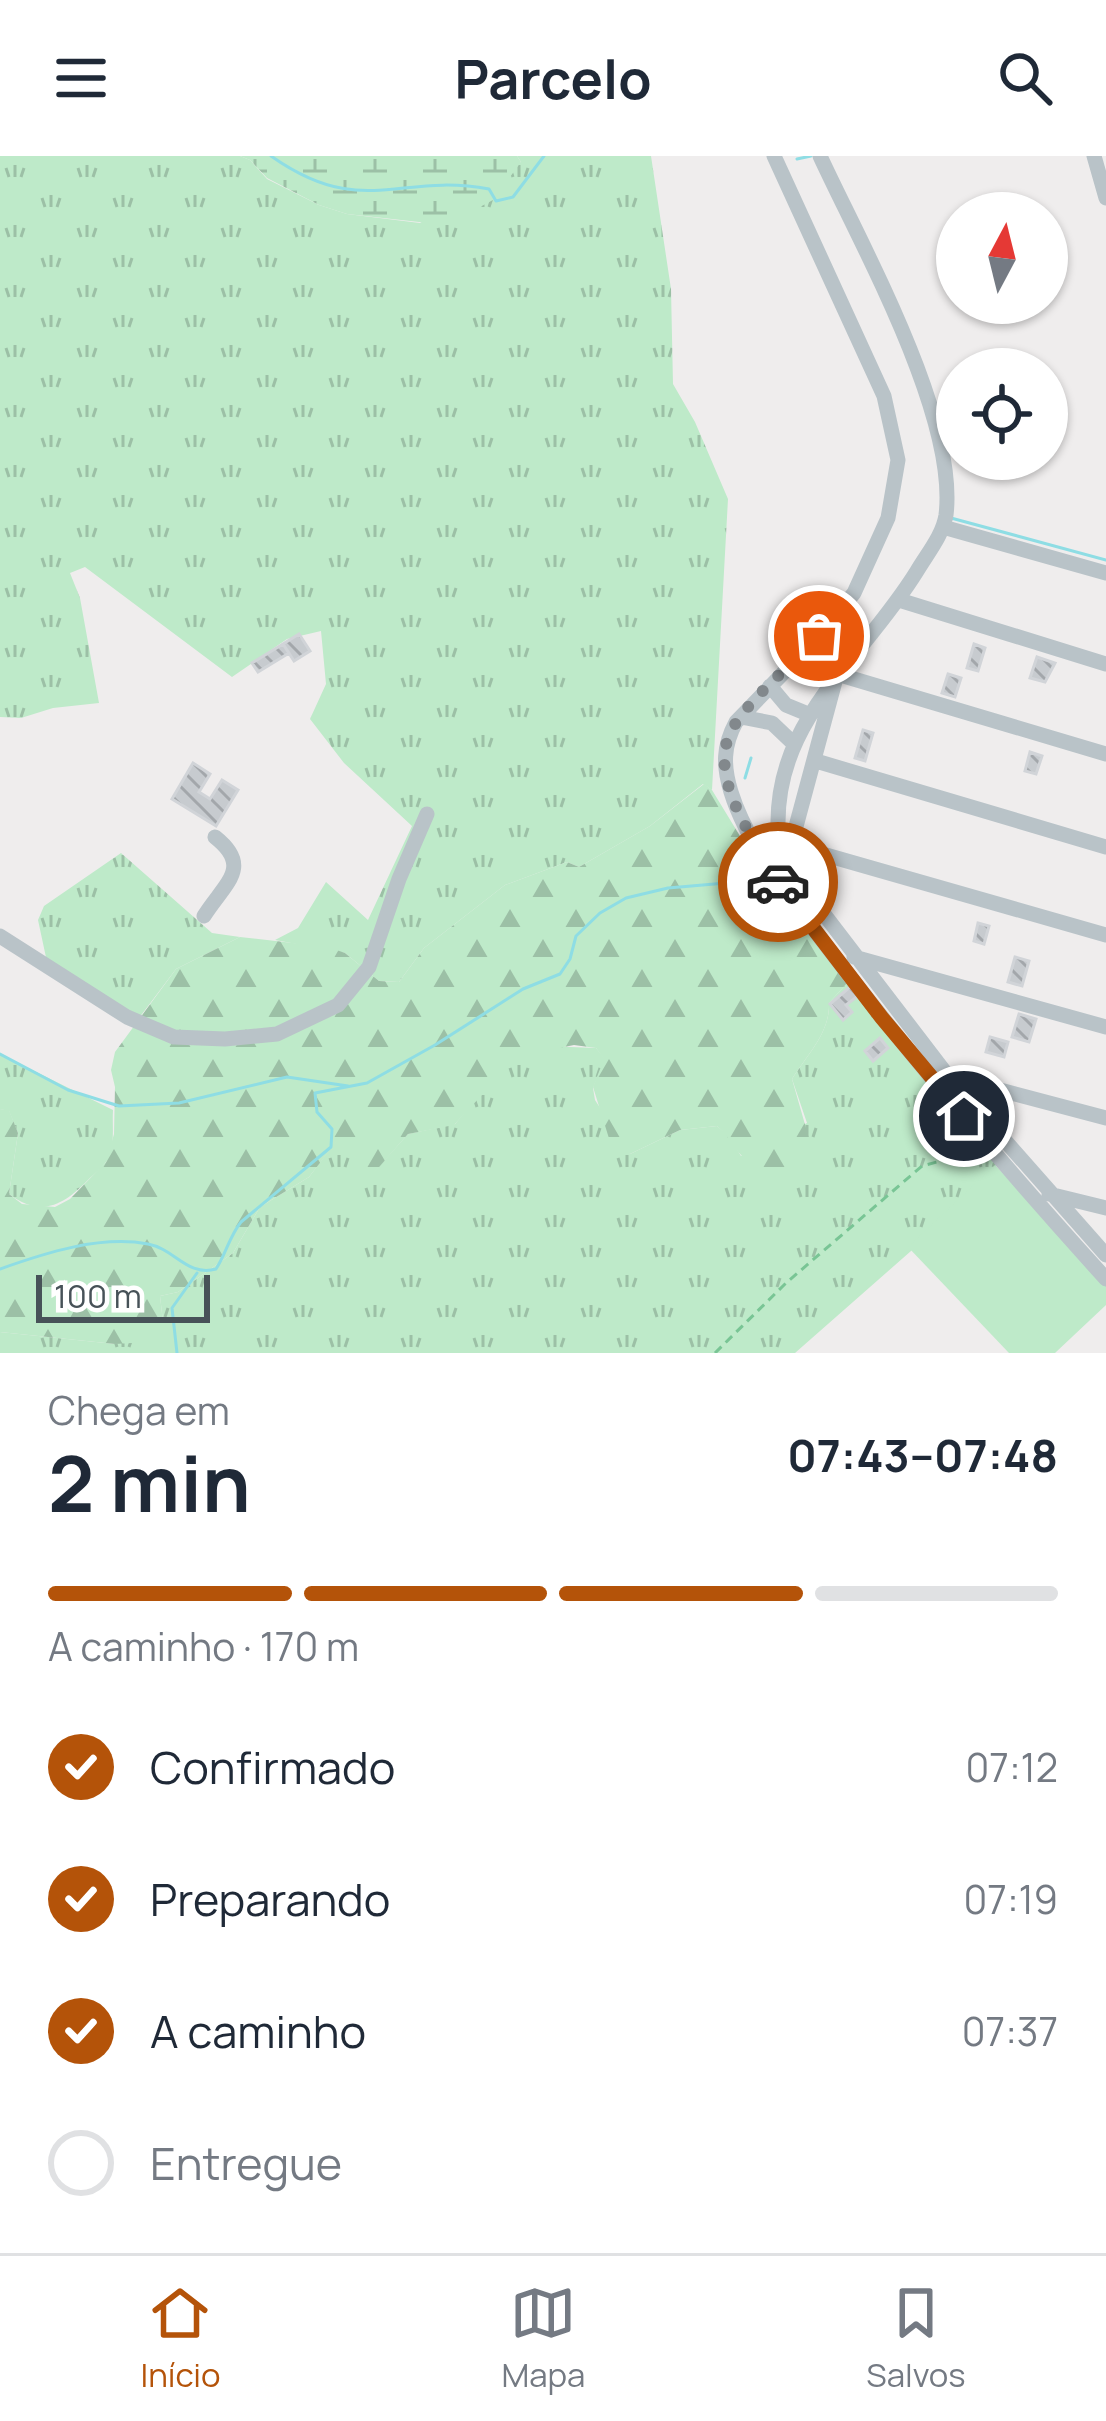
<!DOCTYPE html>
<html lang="pt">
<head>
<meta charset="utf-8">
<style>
	body { margin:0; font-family:Manrope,sans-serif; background:#f6f6f7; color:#1f2937; height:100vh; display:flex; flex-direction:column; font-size:45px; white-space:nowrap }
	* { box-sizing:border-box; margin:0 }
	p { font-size:39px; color:#747a83 }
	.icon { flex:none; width:66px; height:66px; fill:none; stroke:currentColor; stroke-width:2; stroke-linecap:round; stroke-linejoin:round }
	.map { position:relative; height:1197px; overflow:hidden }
	.sheet { display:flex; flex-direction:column; background:#fff; flex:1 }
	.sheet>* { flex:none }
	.needle { width:78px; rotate:7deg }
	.fabs { position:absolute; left:936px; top:36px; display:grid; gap:24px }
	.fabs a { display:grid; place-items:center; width:132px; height:132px; border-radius:50%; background:#fff; box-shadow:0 3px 9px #0004; font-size:60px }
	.scale { position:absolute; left:36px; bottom:30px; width:174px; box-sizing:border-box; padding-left:12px; border:6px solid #475258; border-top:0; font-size:33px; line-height:42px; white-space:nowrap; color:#475258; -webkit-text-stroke:9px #fff; paint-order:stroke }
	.pin { position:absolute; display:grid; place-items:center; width:102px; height:102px; color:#fff; margin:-51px; border:6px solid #fff; border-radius:50%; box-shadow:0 3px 12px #0007 }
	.courier { position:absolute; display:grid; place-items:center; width:120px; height:120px; margin:-60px; border:9px solid #b45309; border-radius:50%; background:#fff; color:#222; box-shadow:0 3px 15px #0007 }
	.summary em { font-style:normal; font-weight:700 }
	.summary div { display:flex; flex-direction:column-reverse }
	.summary { display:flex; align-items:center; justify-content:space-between; height:204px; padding:0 48px }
	h1 { font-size:78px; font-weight:700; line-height:90px }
	.bar { display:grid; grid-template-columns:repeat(4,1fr); gap:18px 12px; align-content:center; height:144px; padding:0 48px }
	.bar i { height:15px; border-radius:9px; background:#e0e1e3 }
	.bar .current { background:#b45309 }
	.bar p { grid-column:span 4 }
	ol { padding:0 48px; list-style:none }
	li { display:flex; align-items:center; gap:36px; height:132px }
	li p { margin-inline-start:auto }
	li .icon { padding:12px; border-radius:50%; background:#b45309; color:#fff; stroke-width:4 }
	li:last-child { color:#747a83 }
	li i { width:66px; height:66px; border:6px solid #e0e1e3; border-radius:50% }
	header { display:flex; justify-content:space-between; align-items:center; height:156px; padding:0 48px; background:#fff; font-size:54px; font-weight:700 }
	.tabs { display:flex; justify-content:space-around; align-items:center; height:168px; border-top:3px solid #e0e1e3; background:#fff; font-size:33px; color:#747a83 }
	.tabs a { display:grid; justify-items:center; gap:6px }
	.tabs .current { color:#b45309 }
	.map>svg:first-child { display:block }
	.grass { fill:url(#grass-tufts) }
	.forest { fill:url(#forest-firs) }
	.wetland { fill:url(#wetland-marsh) }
	.garden { fill:#beeac9 }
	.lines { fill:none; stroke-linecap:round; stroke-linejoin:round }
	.stream { stroke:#8edde4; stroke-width:3 }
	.building { fill:url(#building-back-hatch); stroke:#d1d4d8; stroke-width:3 }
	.path { stroke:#79c595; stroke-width:3; stroke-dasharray:9 6; stroke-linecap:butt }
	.minor { stroke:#b9c3c8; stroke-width:15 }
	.done { stroke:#82888c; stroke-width:12; stroke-dasharray:0 21.6 }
	.route { stroke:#b45309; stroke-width:15 }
</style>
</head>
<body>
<header><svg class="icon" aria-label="menu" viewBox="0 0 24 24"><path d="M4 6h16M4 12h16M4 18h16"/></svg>Parcelo<svg class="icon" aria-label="search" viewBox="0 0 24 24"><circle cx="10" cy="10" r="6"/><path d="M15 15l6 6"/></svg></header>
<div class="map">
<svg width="1106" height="1197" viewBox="0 0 1106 1197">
	<defs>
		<pattern id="grass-tufts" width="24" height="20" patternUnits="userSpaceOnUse" patternTransform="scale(3)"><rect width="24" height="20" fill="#beeac9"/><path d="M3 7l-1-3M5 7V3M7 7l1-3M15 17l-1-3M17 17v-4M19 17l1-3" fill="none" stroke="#9cc0a6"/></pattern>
		<pattern id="forest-firs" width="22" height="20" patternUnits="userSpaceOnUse" patternTransform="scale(3)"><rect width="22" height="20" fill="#beeac9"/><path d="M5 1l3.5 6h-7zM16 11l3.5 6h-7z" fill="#9cc0a6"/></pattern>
		<pattern id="wetland-marsh" width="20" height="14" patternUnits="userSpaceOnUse" patternTransform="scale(3)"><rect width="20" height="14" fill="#beeac9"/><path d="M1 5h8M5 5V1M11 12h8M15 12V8" fill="none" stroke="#9cc0a6"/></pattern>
		<pattern id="building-back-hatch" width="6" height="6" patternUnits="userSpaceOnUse" patternTransform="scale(3)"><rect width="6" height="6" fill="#c7cbcf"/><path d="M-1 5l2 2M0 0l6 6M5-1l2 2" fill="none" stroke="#a3a7ab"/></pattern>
	</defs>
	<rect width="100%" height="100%" fill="#efeded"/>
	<path class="grass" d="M 0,0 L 240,0 L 250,4 L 267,23 L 319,49 L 347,58 L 420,67 L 521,6 L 517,0 L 651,0 L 671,133 L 673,228 L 695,266 L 728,343 L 712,634 L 703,628 L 650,670 L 579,711 L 567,706 L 505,729 L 424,792 L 399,826 L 379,825 L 345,797 L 275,784 L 298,772 L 326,726 L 368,764 L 412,670 L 344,607 L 310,563 L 326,528 L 321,475 L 287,483 L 232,521 L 85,411 L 70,417 L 80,442 L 99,547 L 53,552 L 21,562 L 0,561 Z
		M 121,697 L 212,777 L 240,781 L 176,813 L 139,862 L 47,806 L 38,764 L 44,750 Z
		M 848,826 L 999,1007 L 911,1095 L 795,1197 L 0,1197 L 0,1176 L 115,1188 L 163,1166 L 160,1140 L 178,1136 L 233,1097 L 260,1051 L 309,1021 L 337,984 L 373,1017 L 408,978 L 455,968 L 521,889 L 596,892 L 605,903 L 593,932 L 595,944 L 630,998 L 680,974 L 717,970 L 729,980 L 741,1000 L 807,967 L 792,923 C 807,899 830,877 829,847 Z
		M 0,898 L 113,954 C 112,970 115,986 109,1001 C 105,1009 97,1016 90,1022 C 65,1048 42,1063 9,1038 L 18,977 L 9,955 L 0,953 Z"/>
	<path class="forest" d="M 704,628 L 712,634 L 774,736 L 848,826 L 829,847 C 830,877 807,899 792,923 L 810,986 C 796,1016 767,1028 742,1000 C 732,990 728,979 717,970 L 680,974 L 630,998 L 612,992 L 593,931 L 604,903 L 596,892 L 574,889 L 534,897 L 521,889 L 519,899 L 454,969 L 408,978 L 373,1018 L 337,985 L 309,1021 L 260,1051 L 233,1097 L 178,1136 L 160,1140 L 163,1166 L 148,1186 L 115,1188 L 0,1176 L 0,953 L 9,954 L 18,977 L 9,1038 L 22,1048 L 55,1051 L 70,1043 L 106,1006 L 114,978 L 115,931 L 111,914 L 115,896 L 176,813 L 240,781 L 328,791 L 345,797 L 379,825 L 399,826 L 424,792 L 505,729 L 567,706 L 579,711 L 650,670 Z"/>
	<path class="wetland" d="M 240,0 L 517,0 L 521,6 L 493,44 L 446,69 L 347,58 L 319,49 L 267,22 L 250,4 Z"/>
	<path class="garden" d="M 995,1009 L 1106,1126 L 1106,1149 L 1055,1197 L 1009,1197 L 908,1091 Z"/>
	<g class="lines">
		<path class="stream" d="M 271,0 C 362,64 398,16 489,33 L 496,45 L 513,41 L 544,0
			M 797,3 L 811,0
			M 951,362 L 1106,404
			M 745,622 L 751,602
			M 0,898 L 68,934 L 119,950 L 179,947 L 287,921 L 348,930
			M 0,1113 C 45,1097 100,1079 148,1088 C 175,1093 187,1121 216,1113 C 226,1098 229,1081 241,1066 L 331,991 L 332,973 L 317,956 L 315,937 L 367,927 L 435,889 L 523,833 L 560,818 L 570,803 L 576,780 L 600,757 L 626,742 L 668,732 L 726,727 L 738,718 L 740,709
			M 177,1197 L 172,1152 L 197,1117"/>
	</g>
	<path class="building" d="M 299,478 L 310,495 L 294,505 L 283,488 Z
		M 283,488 L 289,497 L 258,516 L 252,507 Z
		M 974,488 L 985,492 L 978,515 L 967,512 Z
		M 1037,501 L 1055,507 L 1045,526 L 1030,522 Z
		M 948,518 L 961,522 L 955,541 L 942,537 Z
		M 863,574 L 873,577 L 865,605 L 855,602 Z
		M 1030,596 L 1042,600 L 1036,618 L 1025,615 Z
		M 193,607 L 210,618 L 199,636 L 210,643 L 222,624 L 238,634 L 216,670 L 172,643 Z
		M 978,767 L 989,770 L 984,788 L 974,785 Z
		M 1015,801 L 1029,805 L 1022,830 L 1008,826 Z
		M 851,830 L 858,840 L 846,849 L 852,856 L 843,864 L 830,848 Z
		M 1019,858 L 1036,863 L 1029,886 L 1012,881 Z
		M 990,881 L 1008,886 L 1004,901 L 986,896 Z
		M 880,882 L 888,892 L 873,905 L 865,895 Z"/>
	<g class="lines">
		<path class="path" d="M 715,1197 L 786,1127 L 922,1010 L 977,995"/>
		<path class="minor" d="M 774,0 L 884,240 L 898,304 L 888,362 L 854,437 L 819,480 L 736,566 C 723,590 723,610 731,636 C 748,691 794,747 828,792 C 915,906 1009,1016 1106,1123
			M 820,0 C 862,91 958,261 946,359 C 943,379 927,398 917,415 C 858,511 759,573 781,702 L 948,920 L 1106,1099
			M 1094,0 L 1106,42
			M 943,371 L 1106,417
			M 899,444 L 1106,508
			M 770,530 L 786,549 L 808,558
			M 741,561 L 772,567 L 793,587
			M 816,605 L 1106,691
			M 791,689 L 837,518 L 1106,598
			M 787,695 L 791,689 L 1106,779
			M 204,760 C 225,727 253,711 215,681
			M 0,780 L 127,861 L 174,881 L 225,883 L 277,878 L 338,849 L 369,811 L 399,723 L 427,658
			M 854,801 L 1106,871
			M 951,921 L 1106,962
			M 1049,1038 L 1106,1052"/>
	</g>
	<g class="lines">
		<path class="done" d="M 778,726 C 755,684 703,618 734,570 C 755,537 792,509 819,480"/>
		<path class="route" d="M 778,726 L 882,862 L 964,960"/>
	</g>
</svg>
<div class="fabs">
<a><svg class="needle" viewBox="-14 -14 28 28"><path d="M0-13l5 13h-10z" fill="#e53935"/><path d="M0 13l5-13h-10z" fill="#747a83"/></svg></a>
<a><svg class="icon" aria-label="locate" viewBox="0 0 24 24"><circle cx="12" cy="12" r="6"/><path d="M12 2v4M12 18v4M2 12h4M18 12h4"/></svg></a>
</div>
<div class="scale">100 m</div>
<div class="pin" style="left:819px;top:480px;background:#ea580c"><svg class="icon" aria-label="bag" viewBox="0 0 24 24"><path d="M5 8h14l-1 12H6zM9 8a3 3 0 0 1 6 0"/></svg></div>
<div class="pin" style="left:964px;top:960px;background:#1f2937"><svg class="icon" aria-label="home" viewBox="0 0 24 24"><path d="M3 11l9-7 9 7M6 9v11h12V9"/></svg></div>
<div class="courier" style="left:778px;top:726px"><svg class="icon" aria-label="car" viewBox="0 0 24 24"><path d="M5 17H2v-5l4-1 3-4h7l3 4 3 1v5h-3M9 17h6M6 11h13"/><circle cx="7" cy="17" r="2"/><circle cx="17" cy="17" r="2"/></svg></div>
</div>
<section class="sheet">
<div class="summary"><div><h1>2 min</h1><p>Chega em</p></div><em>07:43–07:48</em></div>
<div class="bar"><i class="current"></i><i class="current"></i><i class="current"></i><i></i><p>A caminho · 170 m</p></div>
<ol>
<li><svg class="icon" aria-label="check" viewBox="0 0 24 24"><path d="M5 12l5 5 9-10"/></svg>Confirmado<p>07:12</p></li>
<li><svg class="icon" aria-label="check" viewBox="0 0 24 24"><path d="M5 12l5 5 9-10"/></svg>Preparando<p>07:19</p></li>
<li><svg class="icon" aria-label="check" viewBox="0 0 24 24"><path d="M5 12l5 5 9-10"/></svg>A caminho<p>07:37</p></li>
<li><i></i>Entregue</li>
</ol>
</section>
<nav class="tabs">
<a class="current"><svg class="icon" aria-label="home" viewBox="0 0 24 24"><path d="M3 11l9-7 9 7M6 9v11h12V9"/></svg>Início</a>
<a><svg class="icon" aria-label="map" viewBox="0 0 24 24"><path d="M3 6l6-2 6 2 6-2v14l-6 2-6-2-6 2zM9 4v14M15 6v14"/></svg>Mapa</a>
<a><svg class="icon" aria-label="saved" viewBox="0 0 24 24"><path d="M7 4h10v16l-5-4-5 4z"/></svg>Salvos</a>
</nav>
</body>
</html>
